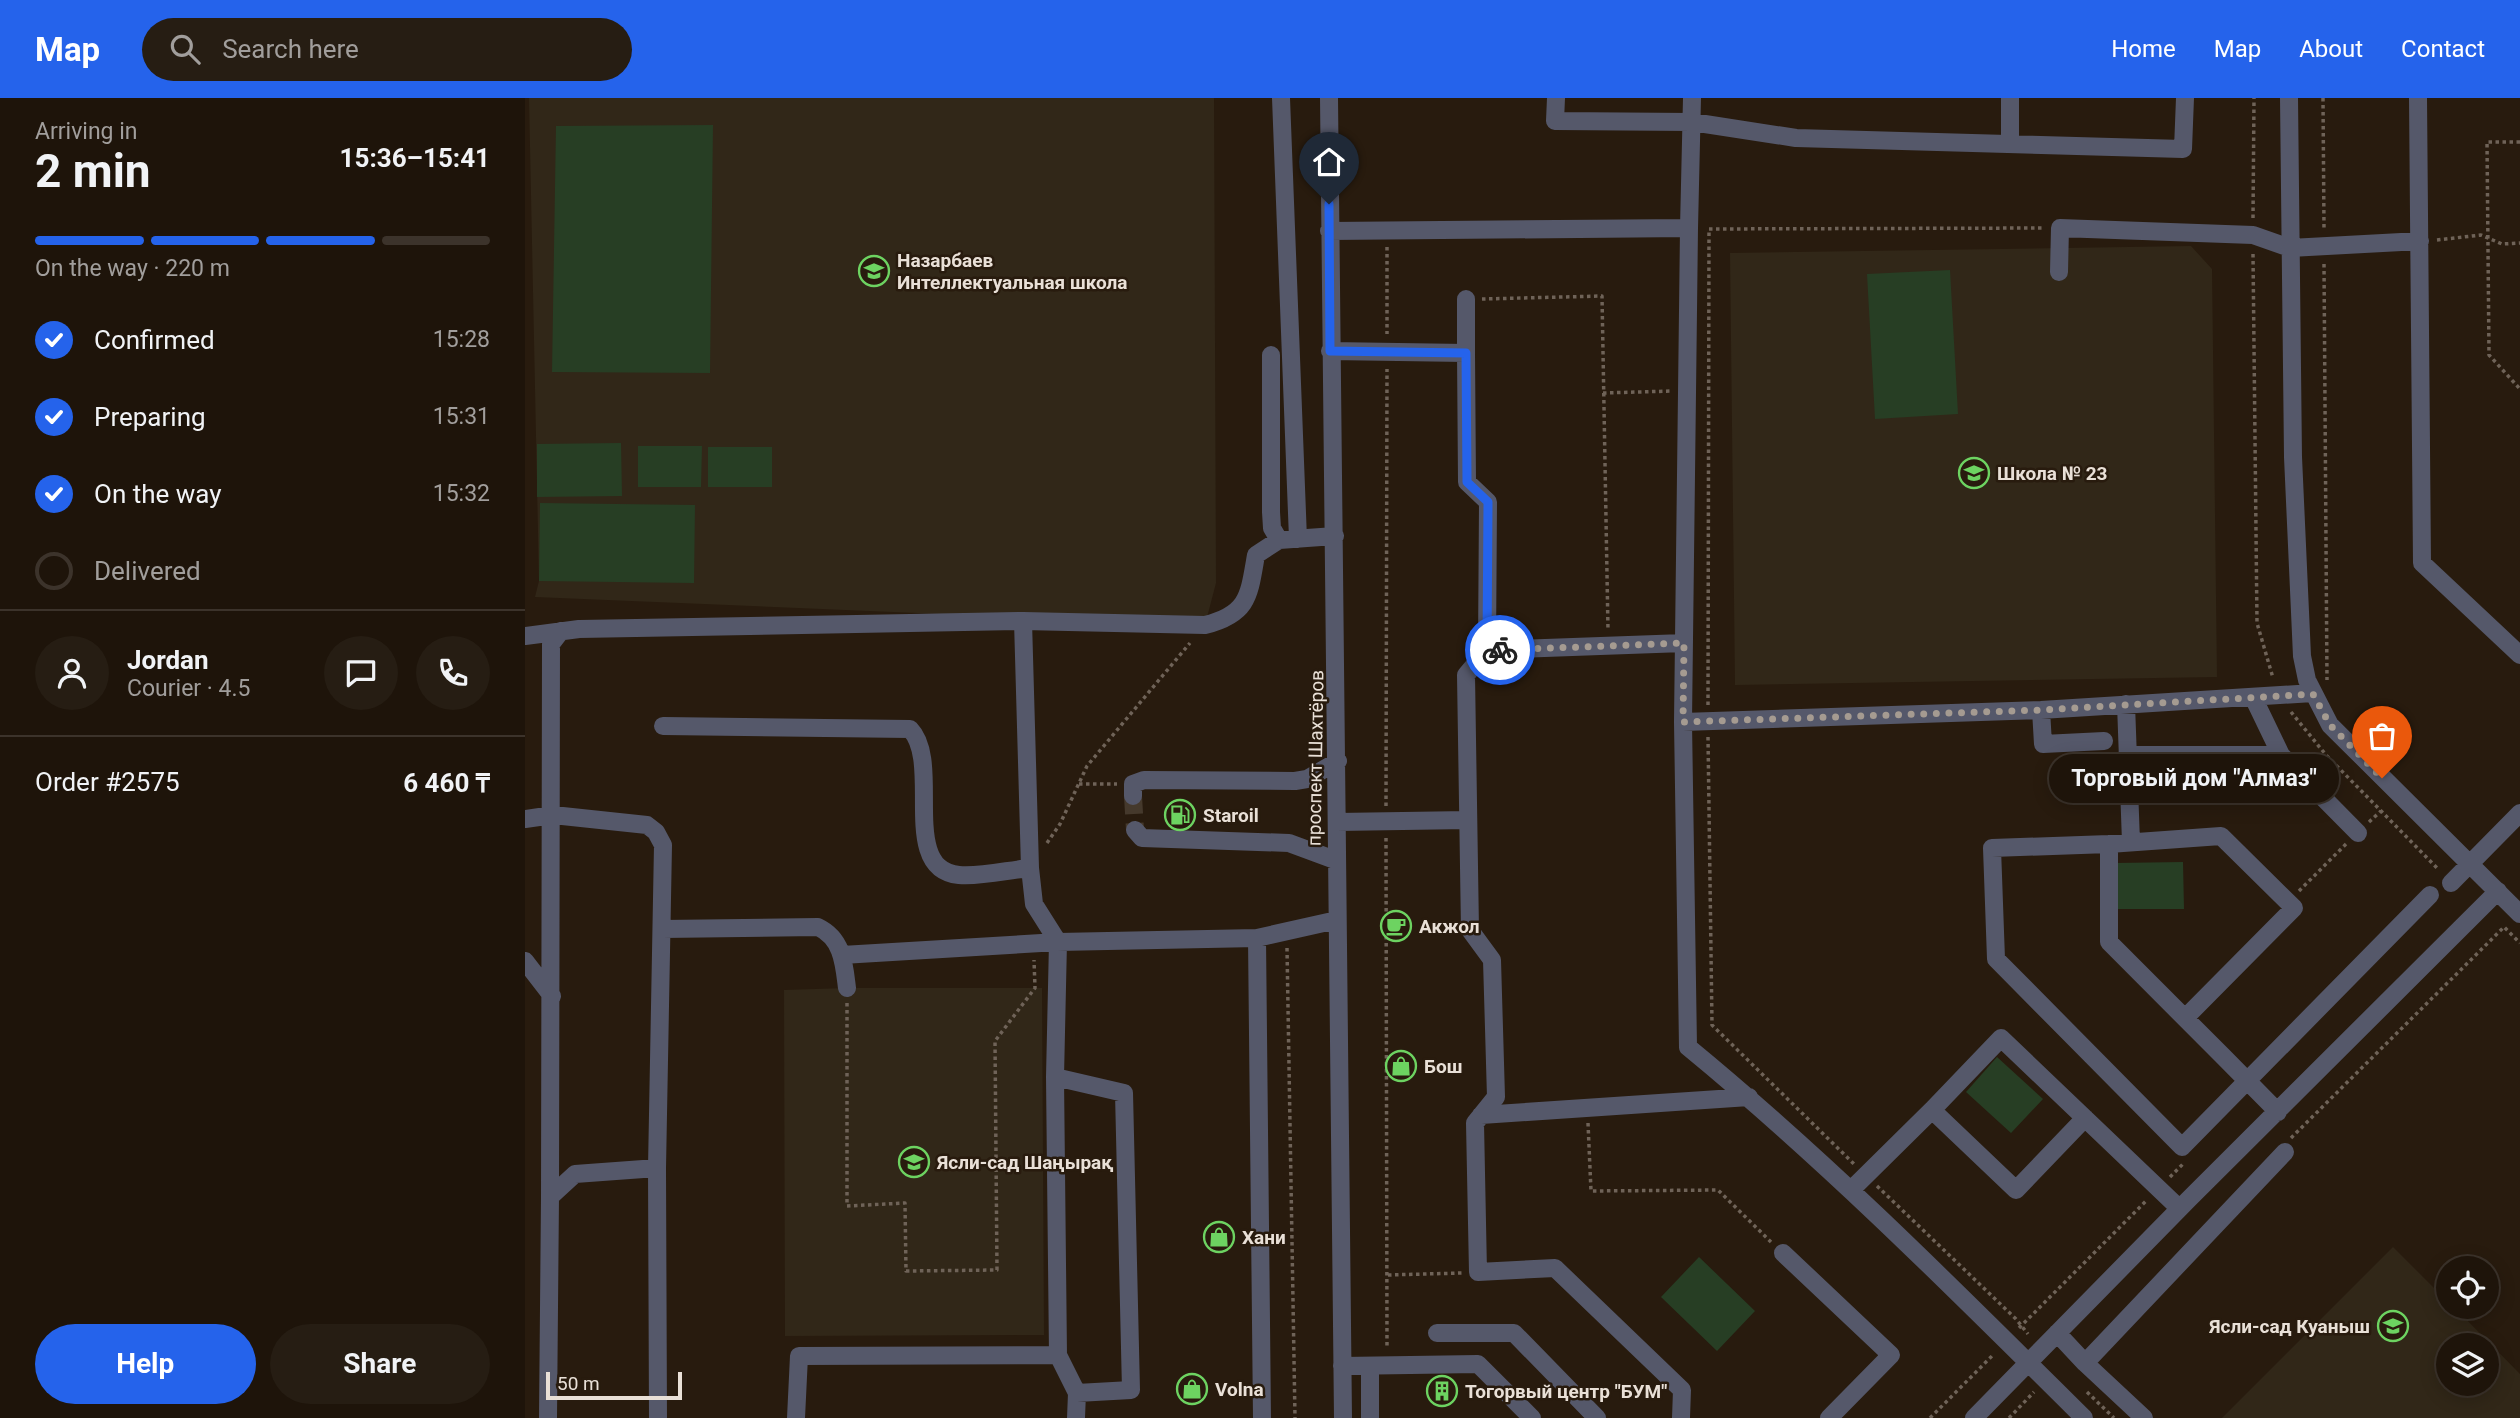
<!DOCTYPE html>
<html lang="en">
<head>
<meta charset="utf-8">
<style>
	body { margin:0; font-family:Roboto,sans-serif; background:#261d13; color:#f1f3f6; height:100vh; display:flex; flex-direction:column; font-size:26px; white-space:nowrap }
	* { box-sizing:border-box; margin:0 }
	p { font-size:23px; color:#a19e9c }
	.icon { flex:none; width:38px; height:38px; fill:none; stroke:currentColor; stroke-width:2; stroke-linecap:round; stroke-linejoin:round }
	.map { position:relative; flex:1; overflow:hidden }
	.panel { display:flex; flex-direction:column; background:#1e140a; width:525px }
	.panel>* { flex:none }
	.fabs { position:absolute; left:1911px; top:1158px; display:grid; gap:14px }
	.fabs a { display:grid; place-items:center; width:63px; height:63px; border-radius:50%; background:#1e140a; box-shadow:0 4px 18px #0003,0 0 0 2px #3c332b; font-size:35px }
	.scale { position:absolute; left:21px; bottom:18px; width:136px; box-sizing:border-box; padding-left:7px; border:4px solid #e9e0d7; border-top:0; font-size:19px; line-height:24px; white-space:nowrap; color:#e9e0d7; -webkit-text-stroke:5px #281b0e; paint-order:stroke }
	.pin { position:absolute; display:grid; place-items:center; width:60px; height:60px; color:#fff; margin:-72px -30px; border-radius:50% 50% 50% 0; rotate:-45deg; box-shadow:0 0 7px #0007 }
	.pin .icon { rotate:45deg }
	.courier { position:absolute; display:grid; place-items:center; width:70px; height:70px; margin:-35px; border:5px solid #2563eb; border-radius:50%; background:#fff; color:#222; box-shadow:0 2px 9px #0007 }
	.bubble { position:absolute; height:49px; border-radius:24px; background:#1e140a; box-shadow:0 4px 18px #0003,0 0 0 2px #3c332b; font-size:23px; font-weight:700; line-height:49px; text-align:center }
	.headline em { font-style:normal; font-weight:700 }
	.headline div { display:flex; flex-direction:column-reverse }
	.headline { display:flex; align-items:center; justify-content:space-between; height:119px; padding:0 35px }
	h1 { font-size:46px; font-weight:700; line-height:52px }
	.bar { display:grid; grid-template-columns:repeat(4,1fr); gap:10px 7px; align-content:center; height:84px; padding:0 35px }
	.bar i { height:9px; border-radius:5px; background:#3c332b }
	.bar .current { background:#2563eb }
	.bar p { grid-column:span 4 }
	.line { display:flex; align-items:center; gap:18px; padding:0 35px; border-top:2px solid #3c332b }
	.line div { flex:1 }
	.round { display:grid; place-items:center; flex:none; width:74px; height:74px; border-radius:37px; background:#261d13 }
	ol { padding:0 35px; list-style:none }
	li { display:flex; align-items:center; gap:21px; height:77px }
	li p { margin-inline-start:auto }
	li .icon { padding:7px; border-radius:50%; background:#2563eb; color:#fff; stroke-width:4 }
	li:last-child { color:#a19e9c }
	li i { width:38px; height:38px; border:4px solid #3c332b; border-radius:50% }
	.button { display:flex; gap:14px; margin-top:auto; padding:14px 35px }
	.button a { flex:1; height:80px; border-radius:42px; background:#2563eb; color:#fff; font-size:28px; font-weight:700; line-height:80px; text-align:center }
	.button a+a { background:#261d13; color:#f1f3f6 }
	header { display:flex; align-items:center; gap:42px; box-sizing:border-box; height:98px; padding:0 35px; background:#2563eb; color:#fff }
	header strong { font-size:33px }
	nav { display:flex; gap:38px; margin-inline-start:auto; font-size:24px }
	.search { width:490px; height:63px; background:#261d13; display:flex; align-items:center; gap:18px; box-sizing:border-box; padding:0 24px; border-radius:38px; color:#a19e9c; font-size:26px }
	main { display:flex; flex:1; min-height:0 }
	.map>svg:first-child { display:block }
	.education { fill:#312718; fill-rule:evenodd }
	.green { fill:#273e24 }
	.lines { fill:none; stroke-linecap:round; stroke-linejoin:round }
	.minor-tunnel { stroke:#45392c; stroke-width:18; stroke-dasharray:18 9; stroke-linecap:butt }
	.path { stroke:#6f6358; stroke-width:3.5; stroke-dasharray:3.5 3.5; stroke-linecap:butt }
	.minor { stroke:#55586a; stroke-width:18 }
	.done { stroke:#a59b91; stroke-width:7; stroke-dasharray:0 12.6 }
	.route { stroke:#2563eb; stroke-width:9 }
	.labels { text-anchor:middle; stroke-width:5; stroke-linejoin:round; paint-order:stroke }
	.poi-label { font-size:19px; font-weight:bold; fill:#e9e0d7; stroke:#281b0e; text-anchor:start }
	.street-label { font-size:19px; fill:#e9e0d7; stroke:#281b0e }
</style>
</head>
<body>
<header>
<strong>Map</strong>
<div class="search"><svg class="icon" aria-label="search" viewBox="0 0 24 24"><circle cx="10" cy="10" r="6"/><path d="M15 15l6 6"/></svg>Search here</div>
<nav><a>Home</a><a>Map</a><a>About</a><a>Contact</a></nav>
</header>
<main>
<section class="panel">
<div class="headline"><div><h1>2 min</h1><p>Arriving in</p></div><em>15:36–15:41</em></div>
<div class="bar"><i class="current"></i><i class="current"></i><i class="current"></i><i></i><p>On the way · 220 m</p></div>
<ol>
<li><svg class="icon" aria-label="check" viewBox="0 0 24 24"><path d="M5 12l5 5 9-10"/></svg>Confirmed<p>15:28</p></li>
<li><svg class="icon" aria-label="check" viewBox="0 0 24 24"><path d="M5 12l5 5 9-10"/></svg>Preparing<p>15:31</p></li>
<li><svg class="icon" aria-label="check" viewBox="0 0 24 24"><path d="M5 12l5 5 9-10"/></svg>On the way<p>15:32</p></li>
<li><i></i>Delivered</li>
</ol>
<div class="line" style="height:126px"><a class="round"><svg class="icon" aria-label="person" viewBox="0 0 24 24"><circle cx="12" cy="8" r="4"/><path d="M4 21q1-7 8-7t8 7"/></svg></a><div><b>Jordan</b><p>Courier · 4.5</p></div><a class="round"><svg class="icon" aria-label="chat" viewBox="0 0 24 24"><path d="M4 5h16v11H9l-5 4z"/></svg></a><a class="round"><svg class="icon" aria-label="phone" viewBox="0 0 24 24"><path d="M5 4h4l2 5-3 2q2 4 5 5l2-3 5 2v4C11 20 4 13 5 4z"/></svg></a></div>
<div class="line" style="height:91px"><div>Order #2575</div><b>6 460 ₸</b></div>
<div class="button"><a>Help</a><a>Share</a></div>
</section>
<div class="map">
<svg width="1995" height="1320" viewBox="0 0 1995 1320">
	<rect width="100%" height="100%" fill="#281b0e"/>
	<path class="education" d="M 4,0 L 689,0 L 691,485 L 680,527 L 10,499 L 14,483 Z
		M 1666,148 L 1687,171 L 1692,579 L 1210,587 L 1205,155 Z
		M 322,890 L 517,890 L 519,1237 L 260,1238 L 259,892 Z
		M 1868,1149 L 1923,1204 L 1923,1209 L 1929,1209 L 1995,1276 L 1995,1320 L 1697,1320 ZM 1923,1248 L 1962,1248 L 1962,1286 L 1923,1286 Z"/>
	<path class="green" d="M 188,27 L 185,275 L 27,274 L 31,28 Z
		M 1425,172 L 1433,316 L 1350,321 L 1342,176 Z
		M 96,345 L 97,398 L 12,399 L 12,346 Z
		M 113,348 L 177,348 L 176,389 L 113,389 Z
		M 183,349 L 247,349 L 247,389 L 183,389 Z
		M 15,405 L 170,407 L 169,485 L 14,483 Z
		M 1658,764 L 1659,811 L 1591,811 L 1590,765 Z
		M 1472,959 L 1518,1001 L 1486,1035 L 1441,994 Z
		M 1174,1159 L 1230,1213 L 1192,1253 L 1136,1199 Z"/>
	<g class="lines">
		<path class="minor-tunnel" d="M 608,698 L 610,732"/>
		<path class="path" d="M 1798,0 L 1799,130
			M 1995,44 L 1962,44 L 1964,257 L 1995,291
			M 1728,120 L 1729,0
			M 1184,131 L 1519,130
			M 1912,142 L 1956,137 L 1977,146 L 1995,145
			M 862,149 L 862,236
			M 1728,156 L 1732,525 L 1748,580
			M 1799,166 L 1802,582
			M 957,201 L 1077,198 L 1083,532
			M 1078,295 L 1147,293
			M 1183,607 L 1184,131
			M 1766,614 L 1801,657 L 1914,772
			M 1183,639 L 1187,927 L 1329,1066
			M 554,686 L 592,686
			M 861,708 L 862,271
			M 1844,724 L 1856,713
			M 861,740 L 862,1251
			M 522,745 L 535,726 L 562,668 L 665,545
			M 1774,793 L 1821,746
			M 762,850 L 770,1320
			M 322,905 L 322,1108 L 380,1105 L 381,1173 L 472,1172 L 470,943 L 510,890 L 509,862
			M 1063,1025 L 1066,1093 L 1193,1092 L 1246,1144
			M 1766,1040 L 1979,829 L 1995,845
			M 1645,1079 L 1659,1065
			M 1352,1088 L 1491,1221 L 1503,1236
			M 863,1177 L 937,1175
			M 1494,1230 L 1622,1102
			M 1562,1294 L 1589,1320
			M 1405,1320 L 1469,1256
			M 1484,1320 L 1509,1294"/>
		<path class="minor" d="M 756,0 L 773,441
			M 804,0 L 818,1320
			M 1031,0 L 1030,23 L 1167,24 L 1271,40 L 1658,51 L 1660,0
			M 1485,0 L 1485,46
			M 1764,0 L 1768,359 L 1777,558 L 1782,582 L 1805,627 L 1995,816
			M 1893,0 L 1897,465 L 1995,557
			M 1164,130 L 1167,0
			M 804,133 L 1164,130 L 1158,624 L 1163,949 C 1303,1064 1431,1193 1559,1320
			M 1534,174 L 1535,130 L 1728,137 L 1765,150 L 1895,143
			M 805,253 L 941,255 L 941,201
			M 941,255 L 942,384 L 963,404 L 962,552 L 941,577 L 945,832 L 967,862 L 971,999 L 950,1025 L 953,1174 L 1030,1170 L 1157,1292 L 1156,1320
			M 746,257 L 746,414 L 747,430 L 754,442
			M 0,538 L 54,531 L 498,523 L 680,527 C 724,516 724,497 731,457 L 754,442 L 810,438
			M 962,552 L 1159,545
			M 1729,601 L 1756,657 L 1833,735
			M 1601,606 L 1606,744
			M 1516,612 L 1518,646 L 1579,643
			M 1158,624 L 1516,612 L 1788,595
			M 138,628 L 385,631 C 418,665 373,771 434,777 C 456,779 483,772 505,770 L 498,523
			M 1602,657 L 1756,657
			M 608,698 L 608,686 L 619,682 L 770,683 L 782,681 L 813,663
			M 0,721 L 28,717 L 122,727 L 131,734 L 138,747 L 132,1070 L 133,1320
			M 812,724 L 943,722
			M 610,732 L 617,740 L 764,745 L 810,762
			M 1584,746 L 1696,738 L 1769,810 L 1660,920
			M 505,770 L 509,806 L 533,844 L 530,979 L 533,1257 L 552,1295 L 551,1320
			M 1926,785 L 1995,715
			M 137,831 L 293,829 C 318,841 319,866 322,890
			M 732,840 L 737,1320
			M 317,857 L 533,844 L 732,840 L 812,822
			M 0,863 L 27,898
			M 530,979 L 599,995 L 606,1292 L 552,1295
			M 1753,1014 C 1697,957 1640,900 1584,844 L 1584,746 L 1467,750 L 1471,861 L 1657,1049 L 1905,797
			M 956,1017 L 1224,999
			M 1560,1020 L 1491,1092 L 1407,1012 L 1476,940 L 1654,1110
			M 1326,1092 L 1407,1012
			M 25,1099 L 26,546 L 36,533
			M 1258,1155 L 1366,1257 L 1304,1320
			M 912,1235 L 989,1235 L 1072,1320
			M 1532,1235 L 1560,1265 L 1760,1054
			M 1560,1265 L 1619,1320
			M 817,1268 L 953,1266 L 1007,1320
			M 23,1320 L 25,1099 L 50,1076 L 132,1070
			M 271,1320 L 274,1258 L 533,1257
			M 845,1320 L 845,1268
			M 1449,1320 L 1663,1102 L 1973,793"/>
	</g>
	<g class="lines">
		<path class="done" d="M 975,552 L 1159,545 L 1158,624 L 1516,612 L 1788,596 L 1805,627 L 1857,680"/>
		<path class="route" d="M 804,106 L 805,253 L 941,255 L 942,384 L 963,404 L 962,552 L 975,552"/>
	</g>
	<defs>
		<g id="school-ring" transform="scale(1.575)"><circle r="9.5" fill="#281b0e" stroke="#6dd361" stroke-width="1.5"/><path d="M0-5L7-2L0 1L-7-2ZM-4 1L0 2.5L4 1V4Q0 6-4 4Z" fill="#6dd361"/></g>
		<g id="fuel-ring" transform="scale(1.575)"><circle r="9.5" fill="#281b0e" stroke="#6dd361" stroke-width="1.5"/><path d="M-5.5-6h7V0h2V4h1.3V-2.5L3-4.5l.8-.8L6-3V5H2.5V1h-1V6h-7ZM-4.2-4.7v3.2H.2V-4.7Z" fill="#6dd361"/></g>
		<g id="cafe-ring" transform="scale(1.575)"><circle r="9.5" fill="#281b0e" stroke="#6dd361" stroke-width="1.5"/><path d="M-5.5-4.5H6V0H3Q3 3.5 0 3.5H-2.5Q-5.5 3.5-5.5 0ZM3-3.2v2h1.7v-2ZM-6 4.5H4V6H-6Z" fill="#6dd361"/></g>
		<g id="shop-ring" transform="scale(1.575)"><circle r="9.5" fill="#281b0e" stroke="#6dd361" stroke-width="1.5"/><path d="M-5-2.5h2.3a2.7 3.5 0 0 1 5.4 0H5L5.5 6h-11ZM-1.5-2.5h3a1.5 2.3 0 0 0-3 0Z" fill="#6dd361"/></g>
		<g id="building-ring" transform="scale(1.575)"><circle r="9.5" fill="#281b0e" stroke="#6dd361" stroke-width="1.5"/><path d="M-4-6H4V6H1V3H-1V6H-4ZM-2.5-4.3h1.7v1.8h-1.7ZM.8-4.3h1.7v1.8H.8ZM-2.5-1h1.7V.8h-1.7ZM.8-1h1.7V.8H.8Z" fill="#6dd361"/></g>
	</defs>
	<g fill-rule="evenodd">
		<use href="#school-ring" x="349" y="173"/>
		<use href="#school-ring" x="1449" y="375"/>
		<use href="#fuel-ring" x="655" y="717"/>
		<use href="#cafe-ring" x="871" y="828"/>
		<use href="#shop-ring" x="876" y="968"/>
		<use href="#school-ring" x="389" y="1064"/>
		<use href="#shop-ring" x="694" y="1139"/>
		<use href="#school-ring" x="1868" y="1228"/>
		<use href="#shop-ring" x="667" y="1291"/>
		<use href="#building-ring" x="917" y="1293"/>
	</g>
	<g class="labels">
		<g class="poi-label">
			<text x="372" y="169">Назарбаев<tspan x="372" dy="22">Интеллектуальная школа</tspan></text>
			<text x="1472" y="382">Школа № 23</text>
			<text x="678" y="724">Staroil</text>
			<text x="894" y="835">Акжол</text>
			<text x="899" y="975">Бош</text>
			<text x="412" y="1071">Ясли-сад Шаңырақ</text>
			<text x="717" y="1146">Хани</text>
			<text x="1845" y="1235" text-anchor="end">Ясли-сад Куаныш</text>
			<text x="690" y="1298">Volna</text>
			<text x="940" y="1300">Тогорвый центр "БУМ"</text>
		</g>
		<g class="street-label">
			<text transform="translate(790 660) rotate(-89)" y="7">проспект Шахтёров</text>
		</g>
	</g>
</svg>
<div class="fabs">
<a><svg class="icon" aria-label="locate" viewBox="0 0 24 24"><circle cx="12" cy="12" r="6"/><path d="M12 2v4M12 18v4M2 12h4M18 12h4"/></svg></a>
<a><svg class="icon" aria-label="layers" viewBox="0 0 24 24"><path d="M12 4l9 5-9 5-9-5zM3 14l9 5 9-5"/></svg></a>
</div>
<div class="scale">50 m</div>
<div class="pin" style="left:1857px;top:680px;background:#ea580c"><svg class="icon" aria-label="bag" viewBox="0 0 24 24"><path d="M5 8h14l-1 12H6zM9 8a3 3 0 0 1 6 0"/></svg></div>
<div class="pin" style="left:804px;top:106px;background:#1f2937"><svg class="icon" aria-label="home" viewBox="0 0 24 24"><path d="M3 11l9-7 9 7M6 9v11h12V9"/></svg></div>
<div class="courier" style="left:975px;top:552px"><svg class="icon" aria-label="bike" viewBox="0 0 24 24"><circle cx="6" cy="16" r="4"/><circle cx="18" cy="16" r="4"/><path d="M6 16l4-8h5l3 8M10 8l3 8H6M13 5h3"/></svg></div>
<div class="bubble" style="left:1524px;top:656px;width:290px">Торговый дом &quot;Алмаз&quot;</div>
</div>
</main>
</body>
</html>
